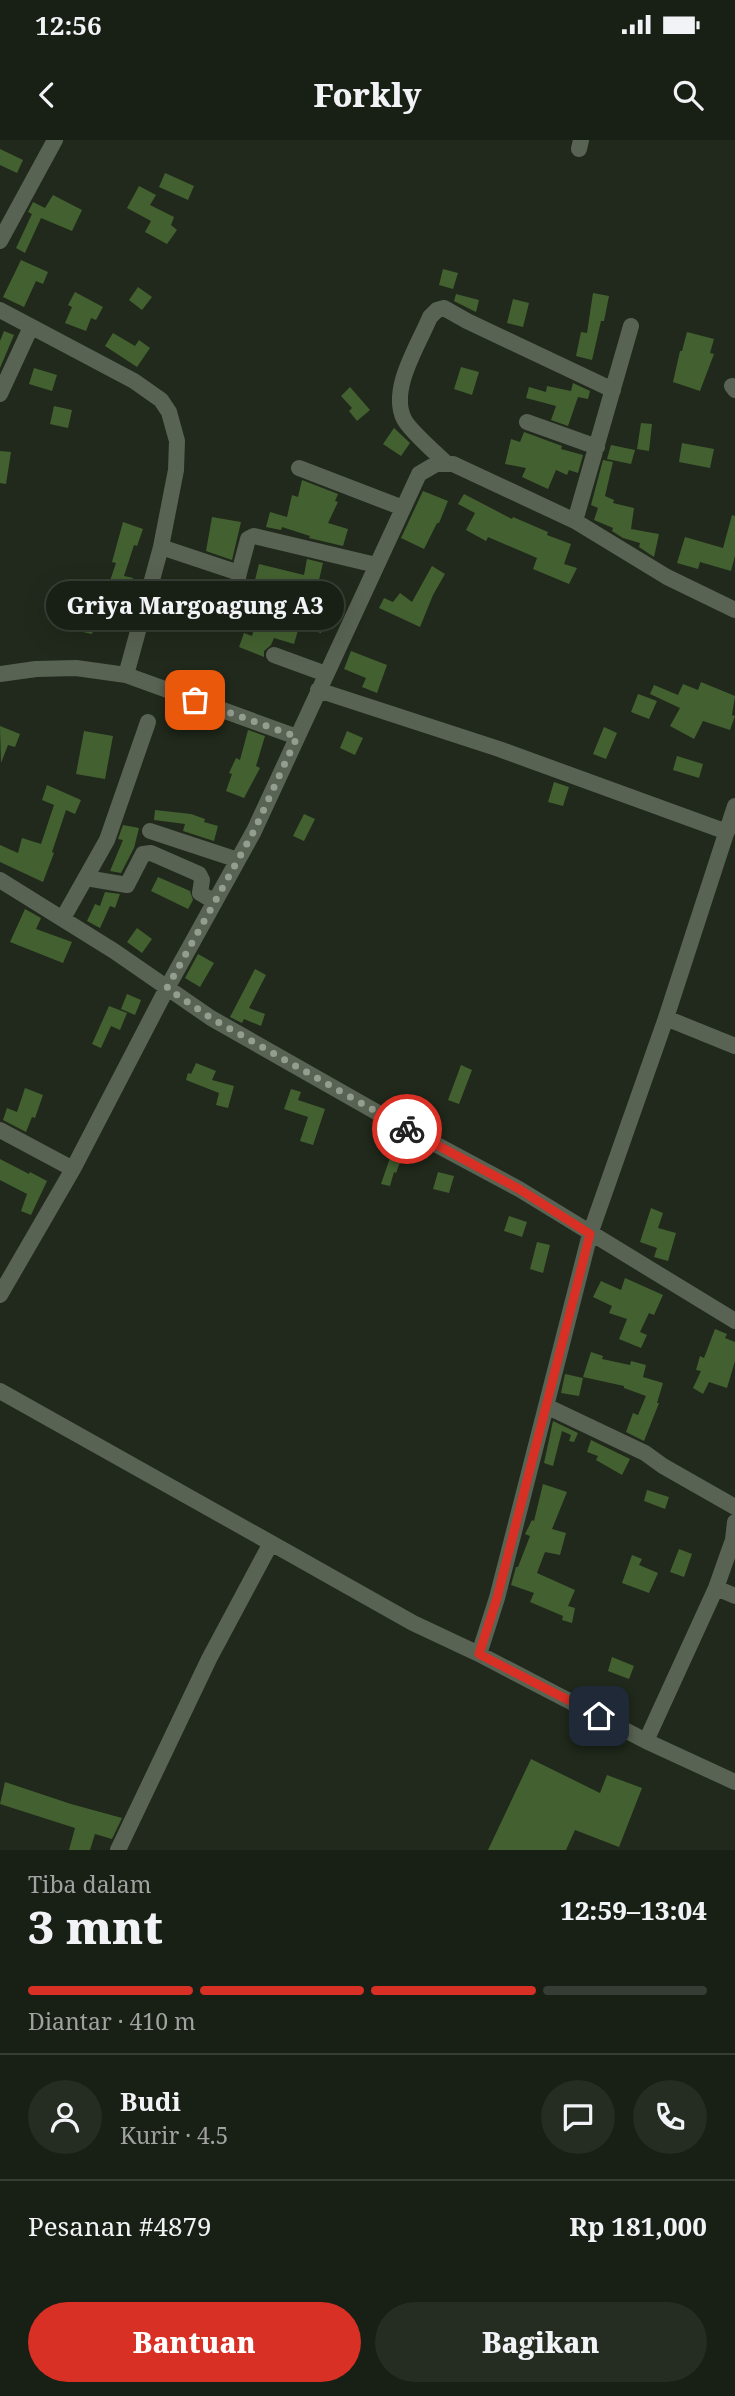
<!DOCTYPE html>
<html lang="id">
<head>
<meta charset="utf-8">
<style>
	body { margin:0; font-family:"Noto Serif",serif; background:#252c22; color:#f1f3f6; height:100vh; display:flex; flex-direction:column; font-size:26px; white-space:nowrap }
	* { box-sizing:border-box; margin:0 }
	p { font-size:23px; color:#9fa2a0 }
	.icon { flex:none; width:38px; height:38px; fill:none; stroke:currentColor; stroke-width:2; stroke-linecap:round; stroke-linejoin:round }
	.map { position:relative; height:1710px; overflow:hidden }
	.side { display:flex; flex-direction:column; background:#181f14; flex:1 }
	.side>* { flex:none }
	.pin { position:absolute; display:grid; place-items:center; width:60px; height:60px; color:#fff; margin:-30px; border-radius:14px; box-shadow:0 4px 10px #0006 }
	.courier { position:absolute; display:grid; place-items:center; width:70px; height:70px; margin:-35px; border:5px solid #d93025; border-radius:50%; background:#fff; color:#222; box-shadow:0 2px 9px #0007 }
	.bubble { position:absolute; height:49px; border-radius:24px; background:#181f14; box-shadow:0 7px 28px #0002,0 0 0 2px #363d34; font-size:23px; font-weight:800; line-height:49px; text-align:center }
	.head em { font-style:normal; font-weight:800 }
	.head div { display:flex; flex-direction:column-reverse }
	.head { display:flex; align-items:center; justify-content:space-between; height:119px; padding:0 28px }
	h1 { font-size:46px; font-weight:800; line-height:52px }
	.bar { display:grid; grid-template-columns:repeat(4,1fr); gap:10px 7px; align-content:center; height:84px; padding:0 28px }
	.bar i { height:9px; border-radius:5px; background:#363d34 }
	.bar .selected { background:#d93025 }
	.bar p { grid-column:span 4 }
	.line { display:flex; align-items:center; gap:18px; padding:0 28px; border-top:2px solid #363d34 }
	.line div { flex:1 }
	.round { display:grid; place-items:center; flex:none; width:74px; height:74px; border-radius:37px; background:#252c22 }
	.button { display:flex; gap:14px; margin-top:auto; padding:14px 28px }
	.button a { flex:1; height:80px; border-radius:42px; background:#d93025; color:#fff; font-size:28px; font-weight:800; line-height:80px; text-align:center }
	.button a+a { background:#252c22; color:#f1f3f6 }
	.status { display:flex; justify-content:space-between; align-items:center; height:49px; padding:0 35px; background:#181f14; direction:ltr }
	.status svg { height:19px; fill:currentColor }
	header { display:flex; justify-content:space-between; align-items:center; height:91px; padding:0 28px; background:#181f14; font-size:32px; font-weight:800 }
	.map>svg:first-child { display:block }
	.building { fill:#436130 }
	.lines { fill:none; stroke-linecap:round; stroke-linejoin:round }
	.minor { stroke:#596353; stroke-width:16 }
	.done { stroke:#959d91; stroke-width:7; stroke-dasharray:0 12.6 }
	.route { stroke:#d93025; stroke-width:9 }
</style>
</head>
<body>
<div class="status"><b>12:56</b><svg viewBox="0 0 49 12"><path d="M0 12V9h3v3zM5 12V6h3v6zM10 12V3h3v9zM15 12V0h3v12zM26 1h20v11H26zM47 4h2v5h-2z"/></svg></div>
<header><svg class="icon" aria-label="back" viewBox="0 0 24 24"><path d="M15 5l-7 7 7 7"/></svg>Forkly<svg class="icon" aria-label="search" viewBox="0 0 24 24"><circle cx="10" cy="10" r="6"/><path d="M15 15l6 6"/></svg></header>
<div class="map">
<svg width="735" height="1710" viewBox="0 0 735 1710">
	<rect width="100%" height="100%" fill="#20291b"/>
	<path class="building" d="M 0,9 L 23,20 L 17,33 L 0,25 Z
		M 165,33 L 194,46 L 188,60 L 159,47 Z
		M 139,46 L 156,55 L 150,65 L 174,77 L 171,85 L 177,90 L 167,104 L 145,92 L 151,81 L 127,68 Z
		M 53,55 L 82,70 L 72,91 L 41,78 L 25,113 L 16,108 L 32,74 L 28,72 L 33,62 L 45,68 Z
		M 21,120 L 48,132 L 43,144 L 36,141 L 24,167 L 3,157 Z
		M 443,129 L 458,133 L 453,149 L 439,145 Z
		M 138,147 L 152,157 L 142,170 L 129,160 Z
		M 75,152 L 103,167 L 96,180 L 91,178 L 86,191 L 65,183 L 72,167 L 68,165 Z
		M 593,153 L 609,156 L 604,181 L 601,181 L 592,220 L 576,216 L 581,192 L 587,193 Z
		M 456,154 L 479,160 L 476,172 L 454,161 Z
		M 513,159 L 529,163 L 523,187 L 507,183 Z
		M 4,191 L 14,195 L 0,228 L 0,201 Z
		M 687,192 L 714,199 L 710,213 L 714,214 L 700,251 L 673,242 L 680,211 L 682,211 Z
		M 113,193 L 135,206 L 139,200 L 150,208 L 137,227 L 105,206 Z
		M 461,227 L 479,232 L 472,255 L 454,249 Z
		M 34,228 L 57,235 L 52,251 L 29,244 Z
		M 573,243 L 590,251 L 588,259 L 578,257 L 568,286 L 551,280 L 556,266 L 526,258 L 529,247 L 546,252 L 547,246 L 571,251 Z
		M 350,247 L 370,270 L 357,281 L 349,271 L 352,268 L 341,256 Z
		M 54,266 L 72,270 L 68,288 L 50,284 Z
		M 641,283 L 652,284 L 649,311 L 637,309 Z
		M 394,288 L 410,303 L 401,316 L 383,304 Z
		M 524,292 L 562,306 L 561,309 L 583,315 L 578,333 L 569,330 L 567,335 L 556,330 L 548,349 L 522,337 L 526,328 L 505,324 L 511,299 L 520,302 Z
		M 682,303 L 714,309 L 710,328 L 679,322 Z
		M 611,305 L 635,310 L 631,324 L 607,319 Z
		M 0,311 L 11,312 L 6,344 L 0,343 Z
		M 603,320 L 613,322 L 605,356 L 614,360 L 613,363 L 634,368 L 631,389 L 659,394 L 654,417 L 639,407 L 640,403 L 623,398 L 612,391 L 613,388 L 594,380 L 598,368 L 591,365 Z
		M 302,340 L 338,354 L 335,361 L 338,362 L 328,383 L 348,389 L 343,406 L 309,398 L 310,396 L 282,387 L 281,390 L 266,387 L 270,372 L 287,377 L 292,355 L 298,357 Z
		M 423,351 L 448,361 L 439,383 L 437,383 L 424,409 L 401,398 Z
		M 464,354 L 512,379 L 513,377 L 548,392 L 547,395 L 571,404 L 564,424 L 577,428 L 569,444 L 533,429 L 537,418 L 488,397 L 486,401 L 466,390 L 475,373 L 458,364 Z
		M 732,375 L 735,376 L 735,416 L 731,431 L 700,422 L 698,429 L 677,423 L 685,397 L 723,408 Z
		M 212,377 L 241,382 L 232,420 L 206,411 Z
		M 123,382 L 143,389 L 137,406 L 134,405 L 124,436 L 133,438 L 127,459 L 106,453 L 116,423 L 112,422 Z
		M 307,419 L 323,423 L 319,440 L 327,443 L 320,463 L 333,467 L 330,478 L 325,476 L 321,493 L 299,487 L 294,504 L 274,498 L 271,505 L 264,511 L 264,517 L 239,507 L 244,493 L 252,496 L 259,472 L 283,479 L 291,454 L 254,444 L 259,424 L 304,435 Z
		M 432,426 L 445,434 L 433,455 L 420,487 L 379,468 L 384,458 L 393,462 L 400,453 L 412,462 Z
		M 72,449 L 101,457 L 92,494 L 74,490 L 79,467 L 68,464 Z
		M 351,511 L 387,525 L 377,553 L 362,547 L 366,538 L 344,529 Z
		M 701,542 L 735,556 L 732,575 L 735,576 L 730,590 L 703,581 L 694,599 L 670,586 L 680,568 L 650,554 L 654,545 L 678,555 L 683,544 L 698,550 Z
		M 638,554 L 657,561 L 649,579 L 631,572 Z
		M 0,586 L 20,594 L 15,607 L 8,605 L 1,623 Z
		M 604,587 L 617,593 L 606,619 L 593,614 Z
		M 248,590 L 265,596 L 256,626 L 260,628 L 244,658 L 226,651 L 232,634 L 229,633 L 236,618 L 240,620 Z
		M 84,591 L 113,596 L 105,639 L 76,634 Z
		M 347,591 L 363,598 L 355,615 L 340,608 Z
		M 677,616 L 703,624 L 699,638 L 673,630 Z
		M 554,642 L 569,647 L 563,666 L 548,662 Z
		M 47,645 L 81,660 L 75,674 L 66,670 L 52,712 L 54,713 L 43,742 L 0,722 L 0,705 L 18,713 L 22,698 L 41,704 L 54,665 L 42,660 Z
		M 155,670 L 191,674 L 205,679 L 204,682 L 218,686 L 214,701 L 183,691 L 185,684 L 154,680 Z
		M 304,674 L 315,679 L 304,701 L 293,696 Z
		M 123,685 L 139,688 L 134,708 L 121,733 L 110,731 L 123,700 L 118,699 Z
		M 158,737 L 190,751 L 193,760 L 188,769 L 151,751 Z
		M 105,752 L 120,754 L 115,768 L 110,766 L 100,788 L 87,781 L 95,764 L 100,766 Z
		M 25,769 L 41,778 L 36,789 L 72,802 L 63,823 L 10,802 Z
		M 137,788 L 152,799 L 142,813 L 127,802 Z
		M 198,814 L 214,823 L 200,847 L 185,838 Z
		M 255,829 L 266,835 L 249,868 L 265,874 L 261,886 L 244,879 L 242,883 L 230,877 Z
		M 127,854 L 141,860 L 135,875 L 121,869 Z
		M 109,866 L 127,873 L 120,890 L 111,886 L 101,908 L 92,904 Z
		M 196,923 L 216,931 L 212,940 L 234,946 L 228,968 L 216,965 L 219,953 L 186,940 L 188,933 L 191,934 Z
		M 461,925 L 472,930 L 459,964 L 448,960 Z
		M 25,948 L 43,955 L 35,978 L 32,977 L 26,992 L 3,980 L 7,968 L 17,972 Z
		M 291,949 L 301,952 L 298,960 L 325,969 L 313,1005 L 300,1001 L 308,977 L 284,969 Z
		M 394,1006 L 400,1008 L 400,1011 L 404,1012 L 396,1033 L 394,1032 L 390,1046 L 381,1044 Z
		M 0,1019 L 29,1034 L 30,1032 L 47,1041 L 31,1075 L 21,1071 L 27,1054 L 0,1040 Z
		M 438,1032 L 454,1036 L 449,1053 L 433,1049 Z
		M 651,1068 L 663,1073 L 658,1088 L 676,1093 L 668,1121 L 654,1117 L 657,1108 L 640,1102 Z
		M 509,1076 L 527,1082 L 522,1097 L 504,1091 Z
		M 537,1102 L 550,1105 L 543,1133 L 530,1129 Z
		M 625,1138 L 663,1155 L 654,1175 L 649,1173 L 640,1192 L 647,1195 L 641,1208 L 619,1199 L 627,1179 L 609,1173 L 612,1166 L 593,1157 L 601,1141 L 621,1150 Z
		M 715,1189 L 727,1194 L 725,1198 L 735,1202 L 735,1221 L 727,1248 L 709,1242 L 703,1254 L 693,1248 L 701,1231 L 696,1230 L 700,1216 L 704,1218 Z
		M 591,1212 L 603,1216 L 602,1219 L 630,1225 L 631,1221 L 646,1225 L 643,1237 L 663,1243 L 657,1263 L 659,1263 L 644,1301 L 626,1292 L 633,1273 L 638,1275 L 646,1256 L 624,1248 L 624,1246 L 583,1237 Z
		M 565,1234 L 583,1238 L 579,1256 L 561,1253 Z
		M 553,1281 L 578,1293 L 574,1302 L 569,1301 L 571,1295 L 562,1291 L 553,1326 L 544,1323 Z
		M 591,1300 L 630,1319 L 622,1335 L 596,1320 L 598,1316 L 587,1312 Z
		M 543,1344 L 567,1352 L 552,1389 L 566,1393 L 560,1415 L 545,1412 L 537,1433 L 575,1450 L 568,1466 L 575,1468 L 572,1483 L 562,1480 L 563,1476 L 530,1462 L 534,1453 L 511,1445 L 516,1427 L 518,1427 L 530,1396 L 525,1394 L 532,1380 L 534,1381 Z
		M 647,1350 L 669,1357 L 665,1369 L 644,1361 Z
		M 679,1409 L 692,1414 L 684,1437 L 670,1432 Z
		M 632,1415 L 642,1419 L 639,1425 L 658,1433 L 649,1453 L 622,1443 Z
		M 612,1517 L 634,1526 L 629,1539 L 608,1531 Z
		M 531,1619 L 600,1653 L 607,1635 L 642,1648 L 619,1707 L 575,1690 L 566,1710 L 488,1710 Z
		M 5,1642 L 71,1664 L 122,1678 L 112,1699 L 95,1694 L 90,1710 L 69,1710 L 75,1688 L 0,1664 Z"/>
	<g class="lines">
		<path class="minor" d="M 579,9 L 581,0
			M 0,101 L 55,0
			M 0,170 L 134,241 L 161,260 L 169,272 L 177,301 L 176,330 L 161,407 L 126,535
			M 732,246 L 735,250
			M 0,254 L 31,187
			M 527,282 L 597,307
			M 445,322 C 436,313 409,290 404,279 C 389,249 419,204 430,177 L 437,170 L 444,168 L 467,181 L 613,250
			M 299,328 L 403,368
			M 575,381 L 631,186
			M 161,407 L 239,433 L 248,399 L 254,396 L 376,425
			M 230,473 L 239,433
			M 274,515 L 326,534
			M 0,534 L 36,529 L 76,528 L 126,535 L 297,597
			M 318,550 L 499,609 L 727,692
			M 150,691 L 238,720
			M 86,738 L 127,745 L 143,714 L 151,713 L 199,734 L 202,740 L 200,753 L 215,762
			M 0,740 L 114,811 L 211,878 L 394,982 L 519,1049 L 735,1181
			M 63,778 L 107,700 L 148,582
			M 666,878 L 735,906
			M 0,990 L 73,1029
			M 0,1155 L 73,1029 L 167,848 L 254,691 L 419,334 L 436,324 L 453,324 L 575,381 L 667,437 L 735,470
			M 0,1251 L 271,1403
			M 546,1266 L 645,1313 L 663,1326 L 735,1367
			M 716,1448 L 735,1456
			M 479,1514 L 497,1458 L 590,1094 L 666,878 L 735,666
			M 646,1601 L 716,1448 L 733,1400 L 735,1382
			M 118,1710 L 209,1519 L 271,1403 L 413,1483 L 479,1514 L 646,1601 L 735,1642"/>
	</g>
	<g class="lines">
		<path class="done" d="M 195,560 L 297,597 L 254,691 L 167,848 L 211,878 L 407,989"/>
		<path class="route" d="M 407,989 L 519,1049 L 590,1094 L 497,1458 L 479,1514 L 599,1576"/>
	</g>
</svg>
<div class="pin" style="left:195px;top:560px;background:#ea580c"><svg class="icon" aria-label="bag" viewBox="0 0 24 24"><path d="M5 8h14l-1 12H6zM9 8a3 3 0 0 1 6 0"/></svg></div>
<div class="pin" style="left:599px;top:1576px;background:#1f2937"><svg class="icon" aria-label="home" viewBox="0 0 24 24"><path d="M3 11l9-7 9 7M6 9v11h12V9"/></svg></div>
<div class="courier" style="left:407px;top:989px"><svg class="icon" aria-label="bike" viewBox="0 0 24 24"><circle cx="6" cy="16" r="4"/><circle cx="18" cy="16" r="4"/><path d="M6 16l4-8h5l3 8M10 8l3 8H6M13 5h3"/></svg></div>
<div class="bubble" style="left:46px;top:441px;width:298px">Griya Margoagung A3</div>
</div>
<section class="side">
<div class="head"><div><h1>3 mnt</h1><p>Tiba dalam</p></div><em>12:59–13:04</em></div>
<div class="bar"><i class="selected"></i><i class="selected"></i><i class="selected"></i><i></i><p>Diantar · 410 m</p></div>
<div class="line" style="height:126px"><a class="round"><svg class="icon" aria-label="person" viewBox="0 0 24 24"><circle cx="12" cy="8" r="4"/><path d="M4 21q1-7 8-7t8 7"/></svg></a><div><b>Budi</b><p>Kurir · 4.5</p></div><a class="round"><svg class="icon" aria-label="chat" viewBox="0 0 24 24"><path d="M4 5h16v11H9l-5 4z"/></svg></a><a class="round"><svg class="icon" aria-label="phone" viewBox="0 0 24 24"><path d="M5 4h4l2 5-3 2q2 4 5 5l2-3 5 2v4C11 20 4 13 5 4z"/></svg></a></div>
<div class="line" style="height:91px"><div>Pesanan #4879</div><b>Rp 181,000</b></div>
<div class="button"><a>Bantuan</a><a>Bagikan</a></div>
</section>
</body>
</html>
